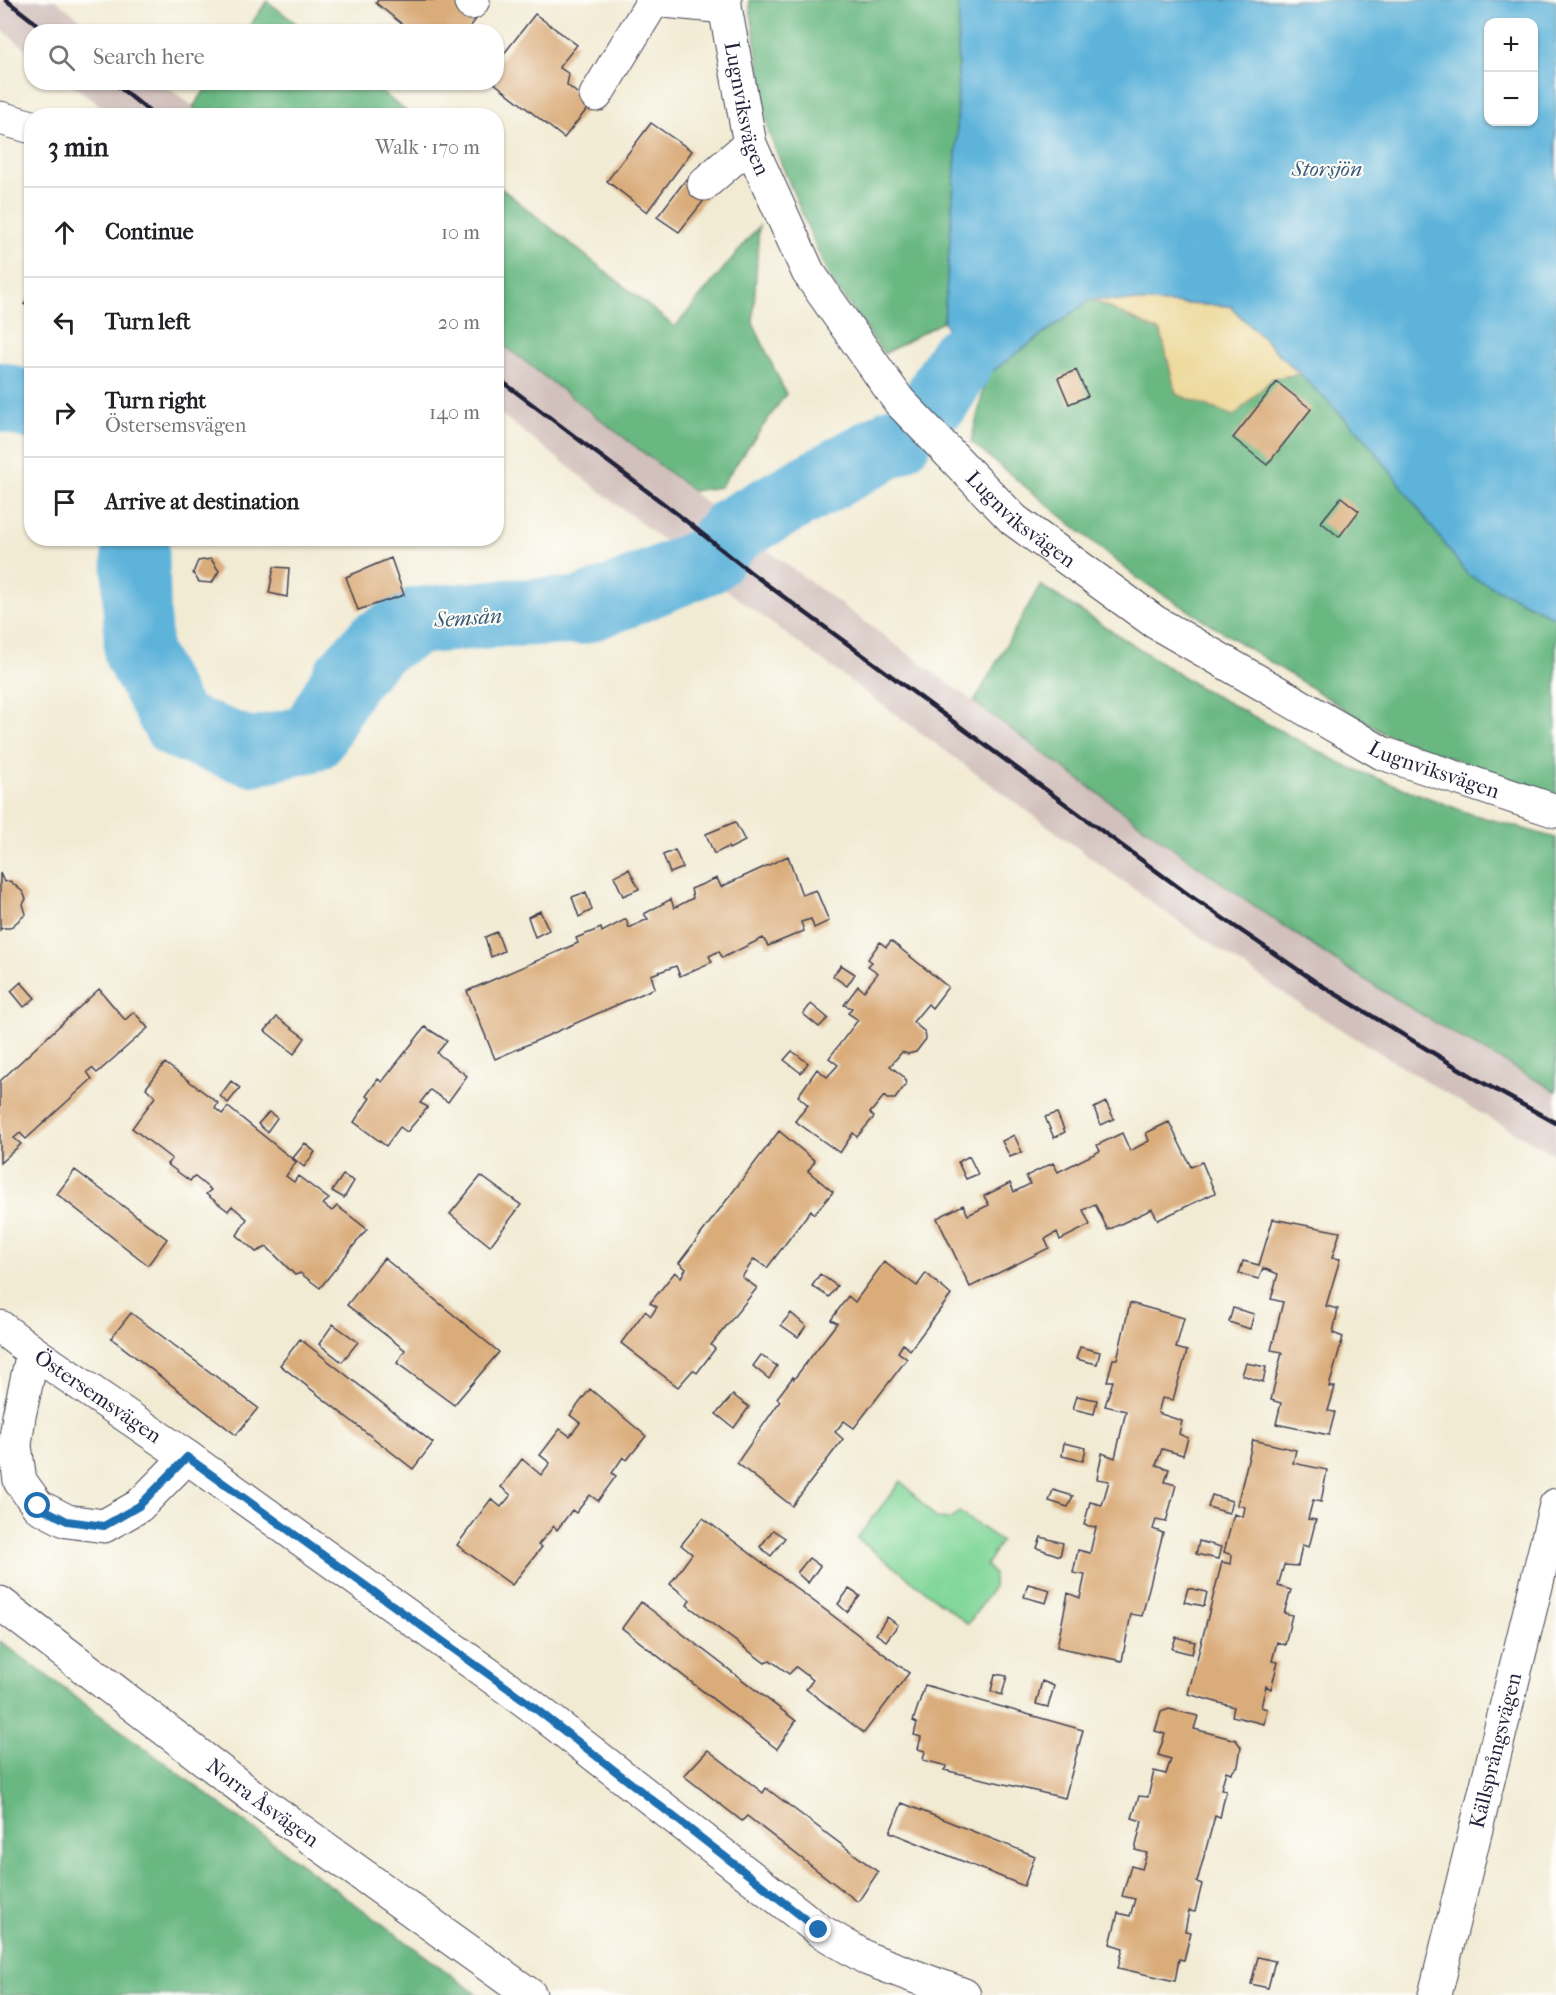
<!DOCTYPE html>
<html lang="en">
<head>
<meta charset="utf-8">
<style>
	:root { --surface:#fff; --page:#f2f2f2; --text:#202124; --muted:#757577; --line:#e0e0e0 }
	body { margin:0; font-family:"IM FELL French Canon",serif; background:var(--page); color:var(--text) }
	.controls { position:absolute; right:18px; top:18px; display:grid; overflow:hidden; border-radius:12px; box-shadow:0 2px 4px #0004 }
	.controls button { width:54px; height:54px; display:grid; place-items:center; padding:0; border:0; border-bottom:2px solid var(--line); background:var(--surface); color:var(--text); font:30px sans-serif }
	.stop { position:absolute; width:18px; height:18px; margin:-14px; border:4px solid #1f6fb2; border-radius:50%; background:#fff }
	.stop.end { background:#1f6fb2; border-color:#fff; box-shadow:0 2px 6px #0008 }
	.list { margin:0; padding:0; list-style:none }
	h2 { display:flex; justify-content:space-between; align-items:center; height:78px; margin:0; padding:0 24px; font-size:26px }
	h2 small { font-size:20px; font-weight:400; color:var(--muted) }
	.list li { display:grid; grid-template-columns:39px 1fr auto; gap:18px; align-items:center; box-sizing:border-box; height:90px; padding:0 24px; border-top:2px solid var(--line) }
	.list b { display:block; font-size:22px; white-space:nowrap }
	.list p { margin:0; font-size:20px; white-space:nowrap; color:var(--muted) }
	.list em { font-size:20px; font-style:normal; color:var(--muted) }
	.icon { flex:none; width:33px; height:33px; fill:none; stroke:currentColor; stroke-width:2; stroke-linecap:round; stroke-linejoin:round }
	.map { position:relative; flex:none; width:1556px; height:1995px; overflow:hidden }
	.search { position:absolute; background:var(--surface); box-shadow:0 2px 4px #0004; left:24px; top:24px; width:480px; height:66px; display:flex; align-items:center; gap:15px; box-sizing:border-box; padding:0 21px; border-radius:24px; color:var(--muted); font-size:22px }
	.panel { position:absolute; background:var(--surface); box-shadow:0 2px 4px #0004; left:24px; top:108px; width:480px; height:438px; border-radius:24px }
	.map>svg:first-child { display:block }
	.industrial { fill:#d1c0bc }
	.green { fill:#82d79a; stroke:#527c6a; stroke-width:1.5 }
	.forest { fill:#69b882; stroke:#466d5e; stroke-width:1.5 }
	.sand { fill:#eeda9e; stroke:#887e6c; stroke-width:1.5 }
	.water { fill:#5db3da; stroke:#406a8a; stroke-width:1.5; fill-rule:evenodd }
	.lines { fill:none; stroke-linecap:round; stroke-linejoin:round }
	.river { stroke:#5db3da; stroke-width:68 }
	.building { fill:#daac7a }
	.minor-casing { stroke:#414052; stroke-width:35 }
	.minor { stroke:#fff; stroke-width:33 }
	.rail { stroke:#22223b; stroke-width:4.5 }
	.route { stroke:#1f6fb2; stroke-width:8 }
	.labels { text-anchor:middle; stroke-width:4.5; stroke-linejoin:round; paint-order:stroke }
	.street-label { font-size:21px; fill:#22223b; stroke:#fdfcf7 }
	.water-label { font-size:22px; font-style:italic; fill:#3a5c7b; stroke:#fdfcf7 }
</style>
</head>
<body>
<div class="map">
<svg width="1556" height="1995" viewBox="0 0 1556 1995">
	<rect width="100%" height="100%" fill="#fdfcf7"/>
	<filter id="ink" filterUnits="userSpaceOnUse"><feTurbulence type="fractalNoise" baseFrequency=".0167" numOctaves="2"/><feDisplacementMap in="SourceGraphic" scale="12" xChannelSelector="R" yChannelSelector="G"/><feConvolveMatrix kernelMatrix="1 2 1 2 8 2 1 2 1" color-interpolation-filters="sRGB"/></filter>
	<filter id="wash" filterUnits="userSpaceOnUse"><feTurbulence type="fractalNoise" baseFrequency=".008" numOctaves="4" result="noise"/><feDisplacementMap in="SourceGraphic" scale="24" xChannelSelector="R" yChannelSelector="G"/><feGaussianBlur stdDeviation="1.35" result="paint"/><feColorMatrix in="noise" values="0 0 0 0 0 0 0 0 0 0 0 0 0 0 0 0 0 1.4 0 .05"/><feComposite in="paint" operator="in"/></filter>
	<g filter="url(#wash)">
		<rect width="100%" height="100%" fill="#f2ebd4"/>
		<path class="industrial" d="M0 0H55L96 31 32 32 31 53 0 28Z
			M70 83H162L205 115H113Z
			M496 340 767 550 1205 872 1334 960 1492 1056 1556 1091V1155L1464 1104 1304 1007 1173 918 733 595 497 411Z"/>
		<path class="green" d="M901 1481 936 1518 951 1519 959 1512 1001 1541 986 1565 994 1574 993 1588 968 1624 857 1538Z"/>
		<path class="forest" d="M749 0H959L957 142 944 321 884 354 829 278 769 134Z
			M267 1 306 31H246Z
			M369 82 411 115 205 116 193 107 210 83Z
			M496 184 675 327 759 226 753 323 786 394 720 487 693 491 497 340Z
			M1091 299 1161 332 1176 394 1300 374 1365 438 1468 575 1556 618V796L1383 733 1137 578 971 442 987 375Z
			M1040 585 1199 687 1348 767 1471 814 1556 838V1091C1481 1050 1404 1006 1333 959 1210 878 1093 789 974 702Z
			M0 1641 478 1995H0Z"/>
		<path class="sand" d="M1091 299 1230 306 1300 374 1273 378 1234 416 1176 394 1161 332Z"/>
		<path class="water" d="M959 0H1556V618L1468 575 1365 438 1230 306 1091 299 987 375 961 359 944 321 957 142ZM1488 22H1534V122H1488Z"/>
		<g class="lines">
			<path class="river" d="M0 396 32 406
				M938 398 961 359
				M135 538 138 654 177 725 250 752 312 738 346 678 377 644 417 621 502 613 579 611 618 597 708 560 733 530 898 439"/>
		</g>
		<g id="blocks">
			<path class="building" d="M378 0H456L478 17 466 32H412L376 3Z
				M535 14 577 45 559 67 569 74 567 85 591 104 564 138 493 82H496V64Z
				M651 123 692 151 647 212 607 181Z
				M687 178 709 194 679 232 657 217Z
				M32 293V309L24 304Z
				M1076 370 1088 396 1069 404 1058 378Z
				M1277 382 1311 409 1267 465 1233 438Z
				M1341 497 1359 511 1339 537 1321 522Z
				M391 558 404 595 358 610 346 577Z
				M211 559 219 571 212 583 199 582 193 573 198 561Z
				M274 567 289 568 287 597 269 593Z
				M735 822 745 841 729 849 728 847 714 854 706 834Z
				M675 850 683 868 670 873 663 855Z
				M788 856 802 895 816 890 829 921 814 928 811 919 801 922 804 931 768 946 763 938 722 958 719 951 709 956 712 962 680 976 676 966 651 975 655 988 495 1059 467 991 578 943 576 938 601 928 602 932 626 919 629 928 648 919 644 914 671 899 674 908 693 898 691 889 717 878 721 887Z
				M629 869 639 889 623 896 614 876Z
				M0 873 4 882 10 881 23 892 26 899 23 904 26 914 10 928H2L0 930Z
				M586 892 592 910 579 917 572 897Z
				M540 911 549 930 535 937 528 917Z
				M497 932 504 951 491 957 485 937Z
				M891 941 948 987 932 1008 928 1004 913 1022 925 1032 926 1039 916 1052 908 1054 902 1052 890 1066 904 1077 906 1084 895 1099H887L884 1096 870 1113 874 1117 857 1137 853 1133 840 1153 795 1121 808 1105 798 1096 817 1069 827 1077 838 1065 829 1058 858 1020 848 1013 852 1008 844 1005 858 986 864 991 878 973 868 966 872 962 868 959 880 942 886 947Z
				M841 965 855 974 847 986 833 976Z
				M21 982 35 998 24 1007 11 991Z
				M99 989 125 1020 134 1012 148 1028 97 1073 92 1068 87 1072 92 1079 26 1139 20 1133 14 1138 21 1144 0 1163V1081Z
				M811 1004 828 1018 819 1027 803 1014Z
				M277 1017 305 1038 294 1054 265 1031Z
				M425 1027 447 1041 437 1053 467 1076 448 1102 430 1090 420 1103 428 1107 407 1132 400 1127 386 1146 354 1122 370 1098 366 1096 378 1079 382 1082Z
				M792 1051 808 1063 801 1073 784 1060Z
				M165 1063 218 1103 215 1108 222 1114 228 1107 296 1162 286 1176 294 1182 298 1176 329 1199 323 1204 332 1211 337 1206 367 1229 320 1288 300 1273 295 1275 267 1247 256 1252 237 1235 247 1219 232 1206 228 1211 206 1194 211 1190 194 1176 190 1181 167 1164 172 1159 132 1128 155 1097 146 1088Z
				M231 1081 240 1088 228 1103 220 1096Z
				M1106 1102 1114 1119 1101 1125 1094 1108Z
				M269 1112 277 1118 267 1132 258 1124Z
				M1057 1113 1065 1132 1054 1138 1045 1117Z
				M1169 1122 1191 1167 1202 1162 1215 1193 1158 1220 1152 1209 1108 1230 1095 1204 1083 1210 1090 1225 1060 1240 1057 1232 1045 1239 1049 1248 970 1287 937 1218 963 1205 968 1215 989 1205 984 1196 1010 1183 1014 1192 1030 1184 1026 1176 1053 1163 1058 1172 1100 1151 1097 1145 1122 1133 1130 1151 1149 1141 1146 1133Z
				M779 1131 815 1161 808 1171 833 1192 814 1214 811 1210 767 1268 754 1259 742 1277 757 1288 711 1345 715 1349 697 1373 693 1370 678 1387 621 1343 645 1311 651 1316 657 1307 650 1303 675 1272 681 1277 686 1269 679 1263Z
				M1014 1135 1022 1152 1010 1157 1002 1141Z
				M305 1143 315 1152 304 1167 293 1158Z
				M969 1156 978 1174 966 1179 958 1162Z
				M75 1170 167 1239 148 1265 57 1194Z
				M343 1175 354 1181 344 1198 332 1191Z
				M481 1176 521 1205 490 1246 450 1214Z
				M1273 1219 1340 1232 1332 1258 1340 1259 1326 1306 1338 1309 1333 1333 1343 1337 1329 1387H1335L1328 1411 1335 1412 1329 1435 1276 1424 1281 1403 1271 1400 1282 1352 1271 1350 1283 1302 1271 1299 1278 1274 1263 1268 1259 1279 1239 1274 1243 1261 1259 1265Z
				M384 1258 499 1352 454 1405 397 1363 405 1350 347 1305Z
				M884 1262 917 1286 926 1273 951 1295 910 1350 903 1344 898 1352 907 1359 854 1428 844 1421 835 1432 843 1439 792 1506 737 1463 780 1401 777 1398 793 1377 794 1379 837 1323 831 1320 848 1296 855 1302Z
				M820 1274 837 1286 829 1297 812 1286Z
				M1130 1303 1184 1318 1176 1348 1187 1351 1173 1400 1162 1398 1158 1413 1182 1421 1179 1434 1188 1438 1183 1455 1162 1449 1156 1465 1169 1469 1165 1482 1176 1485 1166 1522 1156 1520 1153 1529 1163 1533 1142 1616 1131 1614 1122 1661 1057 1647 1068 1593 1080 1598 1085 1575 1073 1573 1078 1550 1090 1553 1096 1527 1084 1525 1090 1502 1102 1505 1109 1481 1097 1479 1102 1453 1115 1458 1126 1411 1105 1406 1113 1381H1107L1113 1359H1117Z
				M1233 1308 1254 1314 1250 1329 1229 1322Z
				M131 1313 258 1408 236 1435 111 1338Z
				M791 1313 806 1326 798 1337 781 1325Z
				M333 1324 358 1342 342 1362 319 1344Z
				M300 1339 433 1443 413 1469 280 1365Z
				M1080 1347 1100 1352 1097 1364 1076 1359Z
				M761 1355 777 1366 769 1379 753 1366Z
				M1246 1363 1266 1367 1263 1382 1242 1375Z
				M590 1389 646 1436 627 1460 623 1457 612 1473 616 1476 598 1501 590 1495 576 1513 572 1510 557 1530 554 1526 538 1545 542 1547 512 1585 457 1545 491 1499 501 1507 511 1495 501 1487 522 1459 541 1475 550 1463 540 1455 560 1429 570 1436 580 1423 570 1415Z
				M733 1395 749 1407 734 1428 716 1414Z
				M1077 1396 1097 1400 1094 1414 1073 1409Z
				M1253 1440 1296 1450 1293 1463 1327 1470 1321 1502 1313 1500 1308 1519 1316 1520 1309 1547 1302 1545 1298 1566 1284 1565 1278 1586 1291 1590 1284 1613 1292 1615 1285 1645 1277 1642 1272 1661 1278 1662 1271 1689 1266 1686 1261 1707 1267 1709 1264 1724 1232 1716 1234 1707 1188 1694 1222 1562 1231 1564 1232 1555 1224 1552 1234 1514 1243 1517 1245 1507 1237 1505Z
				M1064 1443 1086 1448 1083 1461 1062 1456Z
				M1053 1490 1073 1496 1068 1507 1049 1501Z
				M1212 1495 1232 1501 1229 1513 1208 1507Z
				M703 1518 909 1673 864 1733 806 1689 813 1680 796 1667 789 1674 770 1660 765 1663 687 1605 690 1600 670 1584 692 1554 681 1545Z
				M773 1530 785 1538 771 1556 760 1547Z
				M1041 1537 1063 1543 1060 1556 1037 1548Z
				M1199 1541 1221 1547 1218 1559 1196 1554Z
				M809 1558 820 1566 808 1583 797 1573Z
				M1028 1584 1050 1590 1046 1603 1024 1597Z
				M1188 1588 1207 1592 1204 1606 1184 1602Z
				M849 1589 860 1596 847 1612 838 1604Z
				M641 1602 796 1721 777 1749 622 1628Z
				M887 1617 898 1625 886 1641 876 1634Z
				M1176 1637 1195 1642 1192 1654 1172 1649Z
				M995 1674 1007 1676 1002 1695 991 1691Z
				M1042 1681 1054 1686 1048 1707 1036 1704Z
				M925 1685 1083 1730 1065 1798 944 1770 947 1766 923 1760 925 1751 918 1749 921 1737 914 1735 917 1723 913 1721Z
				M1169 1709 1198 1716 1194 1729 1236 1740 1241 1747 1238 1766 1231 1773 1226 1771 1221 1789 1226 1790 1220 1818 1215 1816 1197 1882 1202 1884 1195 1912 1189 1911 1185 1931 1191 1932 1184 1960 1179 1959 1175 1981 1118 1968 1123 1948 1110 1944 1118 1913 1130 1916 1135 1899 1122 1896 1131 1866 1142 1869 1147 1853 1135 1850 1142 1821 1132 1818 1139 1796 1148 1797 1154 1771 1166 1774 1171 1759 1158 1755 1165 1734 1155 1731 1161 1712Z
				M708 1750 763 1793 766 1788 878 1872 858 1902 747 1816 742 1821 684 1776Z
				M902 1803 1035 1856 1024 1886 890 1832Z
				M1258 1957 1275 1961 1268 1988 1251 1984Z"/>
		</g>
	</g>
	<g filter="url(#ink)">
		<use href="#blocks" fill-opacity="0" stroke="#414052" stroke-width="1.5"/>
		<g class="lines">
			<defs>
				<g id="minor">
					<path d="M654 0 725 7"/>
					<path id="s1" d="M725 0V7L750 144 808 272 899 401 1014 520 1155 622 1382 753 1556 811"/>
					<path d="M471 3 473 0"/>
					<path d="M596 95 654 0"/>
					<path d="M0 118 32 127"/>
					<path d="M704 184 750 144"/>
					<path id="s2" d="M0 1327 33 1352 187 1457 527 1702 819 1930 868 1959 964 1995"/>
					<path d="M33 1352 19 1416 15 1445 20 1481 38 1506 67 1521 104 1526 139 1506 187 1457"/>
					<path id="s3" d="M0 1603 255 1798 530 1995"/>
					<path id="s4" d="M1435 1995 1556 1505"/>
				</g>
			</defs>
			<use href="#minor" class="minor-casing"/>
			<use href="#minor" class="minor"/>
			<path class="rail" d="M6 0 47 32
				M113 82 155 116
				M496 377 676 513 750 572 1189 895 1319 984 1478 1080 1556 1123"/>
		</g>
	</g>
	<g class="lines" filter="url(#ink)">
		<path class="route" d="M38 1506 67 1521 104 1526 139 1506 187 1457 527 1702 819 1930"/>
	</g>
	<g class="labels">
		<g class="street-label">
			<text dy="7" stroke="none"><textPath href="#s1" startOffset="111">Lugnviksvägen</textPath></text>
			<text dy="7" stroke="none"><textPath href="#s1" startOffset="615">Lugnviksvägen</textPath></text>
			<text dy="7" stroke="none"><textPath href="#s1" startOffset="1101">Lugnviksvägen</textPath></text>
			<text dy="7" stroke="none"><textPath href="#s2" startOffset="120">Östersemsvägen</textPath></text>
			<text dy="7" stroke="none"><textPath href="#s4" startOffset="252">Källsprångsvägen</textPath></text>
			<text dy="7" stroke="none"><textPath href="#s3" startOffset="330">Norra Åsvägen</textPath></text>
		</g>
		<g class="water-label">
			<text x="1327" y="176">Storsjön</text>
			<text transform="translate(468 617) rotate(-4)" y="8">Semsån</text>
		</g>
	</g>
</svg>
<div class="controls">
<button>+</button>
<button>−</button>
</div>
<div class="stop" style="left:38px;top:1506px"></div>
<div class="stop end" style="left:819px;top:1930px"></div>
<div class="search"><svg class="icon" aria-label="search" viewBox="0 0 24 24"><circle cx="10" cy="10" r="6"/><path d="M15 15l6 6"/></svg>Search here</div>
<section class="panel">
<h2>3 min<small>Walk · 170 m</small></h2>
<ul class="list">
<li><svg class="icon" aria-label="ahead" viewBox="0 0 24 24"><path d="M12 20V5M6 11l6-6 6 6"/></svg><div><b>Continue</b></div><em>10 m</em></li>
<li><svg class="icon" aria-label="left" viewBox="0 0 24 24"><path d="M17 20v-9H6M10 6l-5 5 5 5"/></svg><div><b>Turn left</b></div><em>20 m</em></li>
<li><svg class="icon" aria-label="right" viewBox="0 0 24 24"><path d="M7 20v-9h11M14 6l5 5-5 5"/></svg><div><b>Turn right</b><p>Östersemsvägen</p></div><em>140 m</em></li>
<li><svg class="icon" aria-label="arrive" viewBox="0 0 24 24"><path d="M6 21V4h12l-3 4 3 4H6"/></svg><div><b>Arrive at destination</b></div></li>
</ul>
</section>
</div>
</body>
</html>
